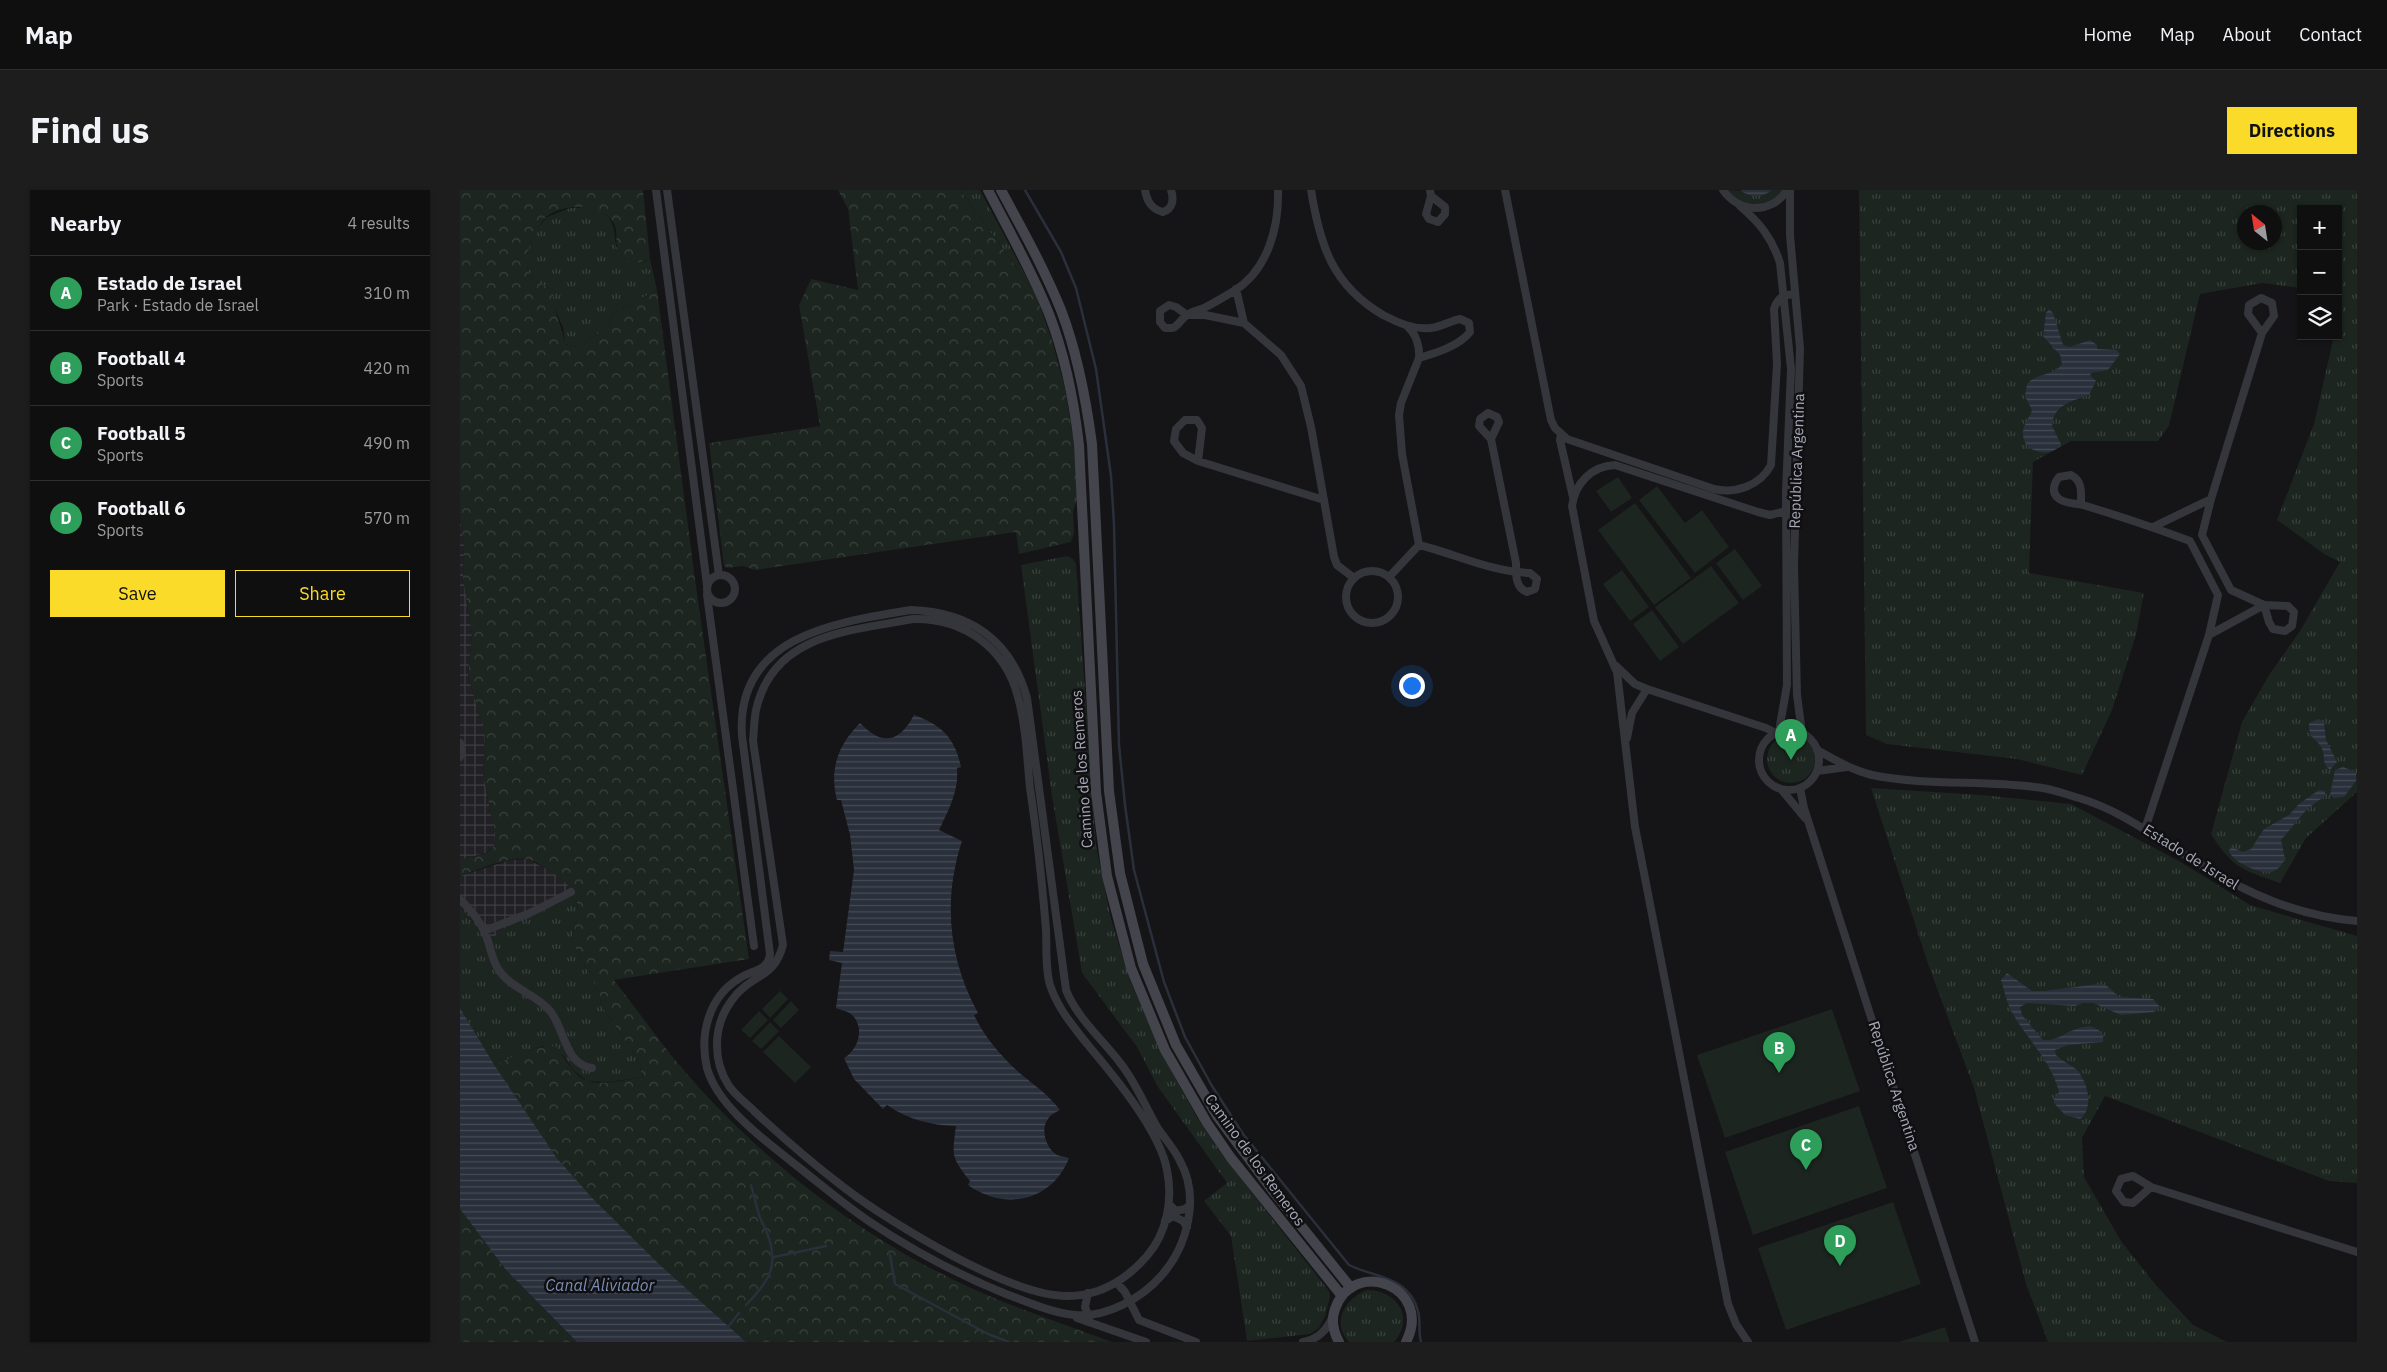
<!DOCTYPE html>
<html lang="en">
<head>
<meta charset="utf-8">
<style>
	:root { --surface:#100f10; --page:#1e1d1e; --text:#f1f3f6; --muted:#9c9c9f; --line:#302f30; --accent:#fadb29 }
	body { margin:0; font-family:"IBM Plex Sans",sans-serif; background:var(--page); color:var(--text) }
	.controls { position:absolute; right:15px; top:15px; display:grid; overflow:hidden; border-radius:0px; box-shadow:0 1px 4px #0004 }
	.controls button { width:45px; height:45px; display:grid; place-items:center; padding:0; border:0; border-bottom:1px solid var(--line); background:var(--surface); color:var(--text); font:25px sans-serif }
	.compass { position:absolute; left:1777px; top:15px; width:45px; height:45px; border-radius:50%; background:var(--surface); box-shadow:0 1px 4px #0004; rotate:330deg }
	.you { position:absolute; left:951px; top:495px; width:18px; height:18px; margin:-12px; border:4px solid #fff; border-radius:50%; background:#1a73e8; box-shadow:0 0 0 8px #1a73e833 }
	.badge { display:grid; place-items:center; width:32px; height:32px; border-radius:50%; background:var(--accent); color:#fff; font-size:16px; font-weight:700 }
	.pin { position:absolute; translate:-50% -41px; filter:drop-shadow(0 1px 2px #0008) }
	.pin::after { content:''; position:absolute; top:26px; width:18px; height:15px; background:inherit; clip-path:polygon(0 0,100% 0,50% 100%) }
	.list { margin:0; padding:0; list-style:none }
	h2 { display:flex; justify-content:space-between; align-items:center; height:65px; margin:0; padding:0 20px; font-size:21px }
	h2 small { font-size:16px; font-weight:400; color:var(--muted) }
	.list li { display:grid; grid-template-columns:32px 1fr auto; gap:15px; align-items:center; box-sizing:border-box; height:75px; padding:0 20px; border-top:1px solid var(--line) }
	.list b { display:block; font-size:19px; white-space:nowrap }
	.list p { margin:0; font-size:16px; white-space:nowrap; color:var(--muted) }
	.list em { font-size:16px; font-style:normal; color:var(--muted) }
	.actions { display:flex; gap:10px; padding:15px 20px }
	.actions a { flex:1; padding:11px 0; border:1px solid var(--accent); border-radius:0px; text-align:center; font-size:18px; color:var(--accent) }
	.actions .main { background:var(--accent); color:#111 }
	.icon { flex:none; width:28px; height:28px; fill:none; stroke:currentColor; stroke-width:2; stroke-linecap:round; stroke-linejoin:round }
	.map { position:relative; flex:none; width:1897px; height:1152px; overflow:hidden; border-radius:0px }
	header { display:flex; align-items:center; gap:30px; box-sizing:border-box; height:70px; padding:0 25px; background:var(--surface); border-bottom:1px solid var(--line) }
	header strong { font-size:24px }
	nav { display:flex; gap:28px; margin-inline-start:auto; font-size:18px }
	.intro { display:flex; align-items:center; justify-content:space-between; box-sizing:border-box; height:120px; padding:0 30px }
	h1 { margin:0; font-size:35px }
	.button { padding:12px 22px; border-radius:0px; background:var(--accent); color:#111; font-size:18px; font-weight:700 }
	main { display:flex; gap:30px; padding:0 30px }
	aside { flex:1; background:var(--surface); border-radius:0px; box-shadow:0 1px 4px #0004 }
	.map>svg:first-child { display:block }
	.industrial { fill:url(#industrial-grid) }
	.grass { fill:url(#grass-tufts); fill-rule:evenodd }
	.forest { fill:url(#forest-crowns) }
	.pitch { fill:#1c251f }
	.water { fill:url(#water-rules) }
	.lines { fill:none; stroke-linecap:round; stroke-linejoin:round }
	.stream { stroke:#2a303b; stroke-width:2.5 }
	.minor { stroke:#35353c; stroke-width:8 }
	.secondary { stroke:#43444c; stroke-width:10 }
	.labels { text-anchor:middle; stroke-width:5; stroke-linejoin:round; paint-order:stroke }
	.street-label { font-size:15px; fill:#a6a8b7; stroke:#100f11 }
	.water-label { font-size:16px; font-style:italic; fill:#7b8fb4; stroke:#100f11 }
</style>
</head>
<body>
<header>
<strong>Map</strong>
<nav><a>Home</a><a>Map</a><a>About</a><a>Contact</a></nav>
</header>
<div class="intro"><h1>Find us</h1><a class="button">Directions</a></div>
<main>
<aside>
<h2>Nearby<small>4 results</small></h2>
<ul class="list">
<li><span class="badge" style="background:#2e9e5b">A</span><div><b>Estado de Israel</b><p>Park · Estado de Israel</p></div><em>310 m</em></li>
<li><span class="badge" style="background:#2e9e5b">B</span><div><b>Football 4</b><p>Sports</p></div><em>420 m</em></li>
<li><span class="badge" style="background:#2e9e5b">C</span><div><b>Football 5</b><p>Sports</p></div><em>490 m</em></li>
<li><span class="badge" style="background:#2e9e5b">D</span><div><b>Football 6</b><p>Sports</p></div><em>570 m</em></li>
</ul>
<div class="actions"><a class="main">Save</a><a>Share</a></div>
</aside>
<div class="map">
<svg width="1897" height="1152" viewBox="0 0 1897 1152">
	<defs>
		<pattern id="industrial-grid" width="8" height="8" patternUnits="userSpaceOnUse" patternTransform="scale(1.25)"><rect width="8" height="8" fill="#212024"/><path d="M0 4h8M4 0v8" fill="none" stroke="#3e3e42"/></pattern>
		<pattern id="grass-tufts" width="24" height="20" patternUnits="userSpaceOnUse" patternTransform="scale(1.25)"><rect width="24" height="20" fill="#1c251f"/><path d="M3 7l-1-3M5 7V3M7 7l1-3M15 17l-1-3M17 17v-4M19 17l1-3" fill="none" stroke="#3a423d"/></pattern>
		<pattern id="forest-crowns" width="20" height="18" patternUnits="userSpaceOnUse" patternTransform="scale(1.25)"><rect width="20" height="18" fill="#1c251f"/><path d="M2 6a3 3 0 1 1 6 0M12 15a3 3 0 1 1 6 0" fill="none" stroke="#3a423d"/></pattern>
		<pattern id="water-rules" width="6" height="5" patternUnits="userSpaceOnUse" patternTransform="scale(1.25)"><rect width="6" height="5" fill="#2a303b"/><path d="M0 2.5h6" fill="none" stroke="#464b55"/></pattern>
	</defs>
	<rect width="100%" height="100%" fill="#151416"/>
	<path class="industrial" d="M0 326 4 356 3 387 12 444 8 484 25 546 23 583 35 644 34 656 26 663 0 670Z
		M67 669 89 680 108 693 116 704 31 749 25 747 0 717V686L50 670Z"/>
	<path class="grass" d="M500 0H520L575 103Z
		M1268 0 1308 3 1312 0H1323C1309 19 1282 20 1268 0Z
		M1399 0H1897V602L1846 648 1820 693C1783 680 1773 679 1751 644L1782 532 1809 485 1840 441 1880 372 1866 365 1817 330 1854 234 1874 146H1878V19H1841V98L1802 93 1740 104 1709 236 1698 251H1611L1573 272 1569 383 1684 403 1676 445 1652 520 1622 585 1557 569 1427 554 1406 545ZM1784 22H1814V52H1784Z
		M131 17C154 25 154 35 156 57L182 73 190 69 197 100 154 123C147 141 133 147 118 157L105 154 103 137 92 112 93 100 70 88 65 67 76 40 87 27 110 18Z
		M607 366 613 369 616 374 636 656 651 729 670 790 705 870 738 929 764 967 869 1101 870 1107 865 1126 859 1138 850 1144 787 1151 771 1046 744 1011 767 993 698 897 677 857 622 783 592 606 561 375Z
		M1307 569a24 24 0 1 1 48 0a24 24 0 1 1-48 0Z
		M1411 598 1522 605 1611 614 1719 671 1790 715 1897 746V993L1869 991 1645 906 1622 948 1624 987 1661 1051 1695 1094 1733 1135 1767 1152H1588L1566 1094 1514 898 1468 774Z
		M116 704 118 724 111 750 139 802 141 815 177 868 183 887 149 892 127 891 113 880 103 865 83 856 62 863 35 876 0 818V717L25 747 31 749 43 739Z
		M907 1100C936 1100 956 1127 934 1152H889C871 1133 885 1108 907 1100Z"/>
	<path class="forest" d="M0 0H183L190 69C183 72 173 75 165 69 151 57 160 46 154 34 143 12 101 13 85 28 78 36 74 45 70 55 65 68 67 75 70 88L93 100C92 119 102 135 105 154L118 157C133 147 147 141 154 123L197 100 235 389 289 769 154 790C175 817 195 845 216 871 289 959 388 1038 490 1088 542 1114 598 1132 652 1152H286C220 1095 152 1036 97 968 74 940 54 907 35 876 53 865 74 856 96 856 104 867 114 887 128 891 142 896 169 889 183 887L177 868 141 815 139 802 111 750C120 719 124 704 94 684 87 679 76 671 67 669 49 666 18 680 0 686V670L27 663 34 656 35 644 23 583 25 546 8 484 12 444 3 387 4 356 0 326Z
		M378 0H500L575 103 592 150 605 199 613 247 618 307 613 322 614 343 611 352 559 364 556 342 295 380 283 376 267 378 264 376 249 253 360 236 339 115 351 89 398 100 388 19Z
		M0 1019 46 1080 117 1152H0Z"/>
	<path class="pitch" d="M1158 287 1172 308 1151 322 1136 301Z
		M1197 296 1225 333 1242 320 1269 357 1235 383 1179 310Z
		M1175 313 1231 388 1194 415 1138 340Z
		M1275 359 1302 396 1283 410 1256 373Z
		M1251 376 1279 413 1223 454 1195 417Z
		M1162 380 1189 417 1170 431 1143 394Z
		M1192 420 1219 457 1200 471 1173 434Z
		M320 801 328 809 310 828 302 819Z
		M331 811 339 820 321 838 313 830Z
		M1372 819 1400 901 1265 948 1237 865Z
		M299 821 308 830 290 848 281 840Z
		M310 832 319 841 301 859 292 851Z
		M319 846 351 877 335 893 303 862Z
		M1399 916 1427 998 1293 1045 1265 962Z
		M1433 1012 1461 1094 1326 1140 1298 1058Z
		M1485 1137 1490 1152H1439Z"/>
	<path class="water" d="M1280 0H1312C1302 8 1290 8 1280 0Z
		M1589 119 1593 123 1603 155 1610 157 1630 150 1637 155V159L1656 160 1660 164 1648 180 1631 183 1630 185 1636 191 1629 205C1612 211 1593 215 1592 236L1601 254C1591 270 1562 262 1563 243 1563 235 1570 227 1572 220L1565 206 1567 194C1576 183 1594 186 1602 174L1600 165 1583 146 1586 123Z
		M454 525C482 535 495 548 501 577L497 578C499 601 489 619 479 640L502 651C483 709 488 768 518 823L514 825C523 844 536 860 551 875 567 891 586 901 600 920 596 922 590 925 588 929 580 939 586 959 597 965 600 966 605 967 609 968 592 1012 544 1021 508 995L510 991C491 967 492 966 496 936 470 935 449 930 427 915L423 919 394 889 384 868C398 860 406 837 391 824 387 821 380 820 376 818L382 773 369 770 370 761 383 762 394 680 390 645 381 610H377C369 579 378 555 400 533 422 556 439 553 454 525Z
		M1859 529 1864 533 1866 550 1877 572 1870 580C1862 573 1865 570 1863 562 1860 549 1848 551 1849 533Z
		M1883 577 1896 582V591L1884 607 1874 608 1870 605 1875 580Z
		M1859 600 1865 601V606L1848 618 1821 650 1825 669C1823 673 1819 679 1814 681 1803 686 1773 673 1769 661L1771 657 1783 662 1791 659 1804 639 1829 625 1839 614Z
		M1547 783 1572 801H1584L1638 794 1647 796 1659 807 1693 809 1700 817 1694 822 1661 825 1633 813H1623L1615 816 1567 813 1560 817 1562 825 1583 850C1601 854 1626 822 1643 845V852L1608 855 1595 860 1596 865C1602 871 1612 875 1618 881 1628 893 1634 919 1620 929L1605 925 1594 913V909L1599 902C1592 873 1570 852 1554 826 1547 815 1545 802 1541 790Z
		M0 818 35 876 96 967 133 1009 201 1076 286 1152H117L46 1080 0 1019Z"/>
	<g class="lines">
		<path class="stream" d="M565 0 601 62 616 98 636 179 651 286 654 334 659 555 665 615 674 680 704 792 725 847 752 896 783 944 889 1075C915 1088 949 1086 958 1121 961 1131 958 1142 961 1152
			M430 1065 435 1094 528 1144 549 1152
			M314 1067 366 1056
			M286 1115C309 1091 320 1076 307 1043 305 1037 301 1031 299 1025 296 1015 294 1005 291 995
			M268 1137 279 1123"/>
		<path class="minor" d="M196 0 247 395
			M207 0 259 385
			M685 0C687 11 691 19 703 22 713 19 714 9 711 0
			M851 0C860 55 872 95 923 125 939 133 953 140 971 138 981 137 990 131 1000 129L1009 133 1010 142C999 156 976 163 959 168
			M970 0 971 6 966 24 969 29 978 32 985 24V17L971 6
			M1045 0 1091 230 1095 238 1107 249 1254 299C1275 304 1300 296 1311 275L1317 174 1314 119C1318 107 1323 105 1335 104
			M1263 0C1279 23 1311 25 1327 0
			M1330 0V45L1340 158 1334 376 1337 505 1342 543
			M1280 16C1300 33 1312 48 1320 73L1331 179 1326 302 1327 495 1319 541
			M776 99 784 133 745 125H727L716 117 709 115 700 121V132L705 138H713C719 135 721 129 727 125 731 122 739 120 744 118 754 113 764 107 774 101 808 80 819 37 818 0
			M784 133 821 165 841 196 851 237 874 367 877 375 894 388
			M948 137C956 144 960 157 959 168L941 213 939 225 942 264 959 355
			M1802 143 1788 124 1789 115 1801 108 1812 113 1814 126 1802 143 1751 309 1742 345 1771 400 1804 415
			M1101 244 1100 250 1113 307
			M738 271 742 238 737 230H725L716 239 714 251 723 263 738 271 864 310
			M1621 314C1621 303 1623 291 1611 285L1599 287C1594 293 1591 302 1598 308 1604 314 1616 313 1623 315 1659 326 1695 338 1730 351L1758 405 1749 445 1685 639
			M1693 337 1751 309
			M886 407a26 26 0 1 1 52 0a26 26 0 1 1-52 0Z
			M247 399a14 14 0 1 1 28 0a14 14 0 1 1-28 0Z
			M929 387 959 355C996 364 1031 382 1070 383L1077 389 1075 399 1067 402C1055 398 1056 384 1056 373L1031 249 1019 236 1020 229 1028 223 1037 227 1039 232 1031 249
			M247 405 294 756
			M451 420C510 422 551 450 567 508L606 800C617 828 643 850 661 874 676 893 685 916 697 937 704 948 714 958 720 971 740 1007 728 1056 701 1086 682 1108 646 1128 615 1125 592 1123 568 1112 546 1104 499 1085 452 1060 410 1032 383 1014 358 992 332 972 303 949 257 915 247 878 239 844 249 806 280 788 292 780 308 781 310 764L282 546C275 446 376 432 451 420Z
			M453 429C503 428 545 457 558 507 566 536 567 568 570 598 577 645 582 692 586 739 587 758 585 778 590 795 598 819 613 836 628 855 654 886 700 941 707 980 713 1010 707 1043 687 1066 666 1090 639 1106 607 1106 550 1106 432 1034 386 999 353 974 324 949 294 921 286 913 275 905 269 896 252 870 253 835 272 810 290 784 314 790 323 755L293 551C294 541 294 530 296 520 313 443 391 441 453 429Z
			M1749 445 1804 415 1828 416 1834 422 1832 436 1825 441 1813 439 1809 432 1804 415
			M1156 476 1175 494 1187 499 1172 523 1167 548
			M1187 499 1306 538 1316 543
			M1299 570a30 30 0 1 1 60 0a30 30 0 1 1-60 0Z
			M0 553 2 562 0 567
			M1357 560C1375 570 1392 580 1412 585 1466 596 1521 590 1575 597 1590 598 1605 604 1619 608 1663 621 1699 650 1738 673 1788 704 1838 726 1897 731
			M1357 581 1387 577
			M1340 598 1344 618 1515 1152
			M1321 599 1345 628
			M0 709C9 718 20 731 25 743 30 754 31 767 38 779 51 799 77 804 91 822 105 841 105 874 132 878
			M24 741 70 723 111 702
			M1691 997 1673 1013 1664 1012 1656 1001 1661 989 1673 986 1691 997 1897 1062
			M709 1014 716 1021 725 1019 730 1015
			M705 1031 713 1026 723 1031 727 1037
			M657 1093 665 1102 679 1130 736 1152
			M628 1103 625 1117 629 1127
			M617 1128 686 1152
			M843 1152C858 1149 866 1141 872 1128
			M1288 1152 1276 1134 1268 1114 1175 637 1157 482 1134 431 1112 316C1115 293 1132 276 1155 275L1298 322 1310 325 1326 321"/>
		<path class="secondary" d="M528 0C549 41 572 81 589 124 605 165 614 211 619 255L636 602 647 686 671 778 705 860 747 933 771 968 882 1106
			M541 0C562 39 584 78 601 120 617 162 626 209 632 254L649 601 660 683 683 774 716 855 757 926 813 1001 891 1098
			M879 1152C873 1141 871 1130 875 1119 893 1066 974 1097 946 1152"/>
	</g>
	<g class="labels">
		<g class="street-label">
			<text transform="translate(1337 271) rotate(-88)" y="5">República Argentina</text>
			<text transform="translate(622 579) rotate(-94)" y="5">Camino de los Remeros</text>
			<text transform="translate(1731 667) rotate(32)" y="5">Estado de Israel</text>
			<text transform="translate(1434 896) rotate(72)" y="5">República Argentina</text>
			<text transform="translate(795 970) rotate(54)" y="5">Camino de los Remeros</text>
		</g>
		<g class="water-label">
			<text x="140" y="1101">Canal Aliviador</text>
		</g>
	</g>
</svg>
<div class="controls">
<button>+</button>
<button>−</button>
<button><svg class="icon" aria-label="layers" viewBox="0 0 24 24"><path d="M12 4l9 5-9 5-9-5zM3 14l9 5 9-5"/></svg></button>
</div>
<svg class="compass" viewBox="-18 -18 36 36"><path d="M0-13l5 13h-10z" fill="#e53935"/><path d="M0 13l5-13h-10z" fill="#9c9c9f"/></svg>
<div class="you"></div>
<div class="pin badge" style="left:1331px;top:570px;background:#2e9e5b">A</div>
<div class="pin badge" style="left:1319px;top:883px;background:#2e9e5b">B</div>
<div class="pin badge" style="left:1346px;top:980px;background:#2e9e5b">C</div>
<div class="pin badge" style="left:1380px;top:1076px;background:#2e9e5b">D</div>
</div>
</main>
</body>
</html>
